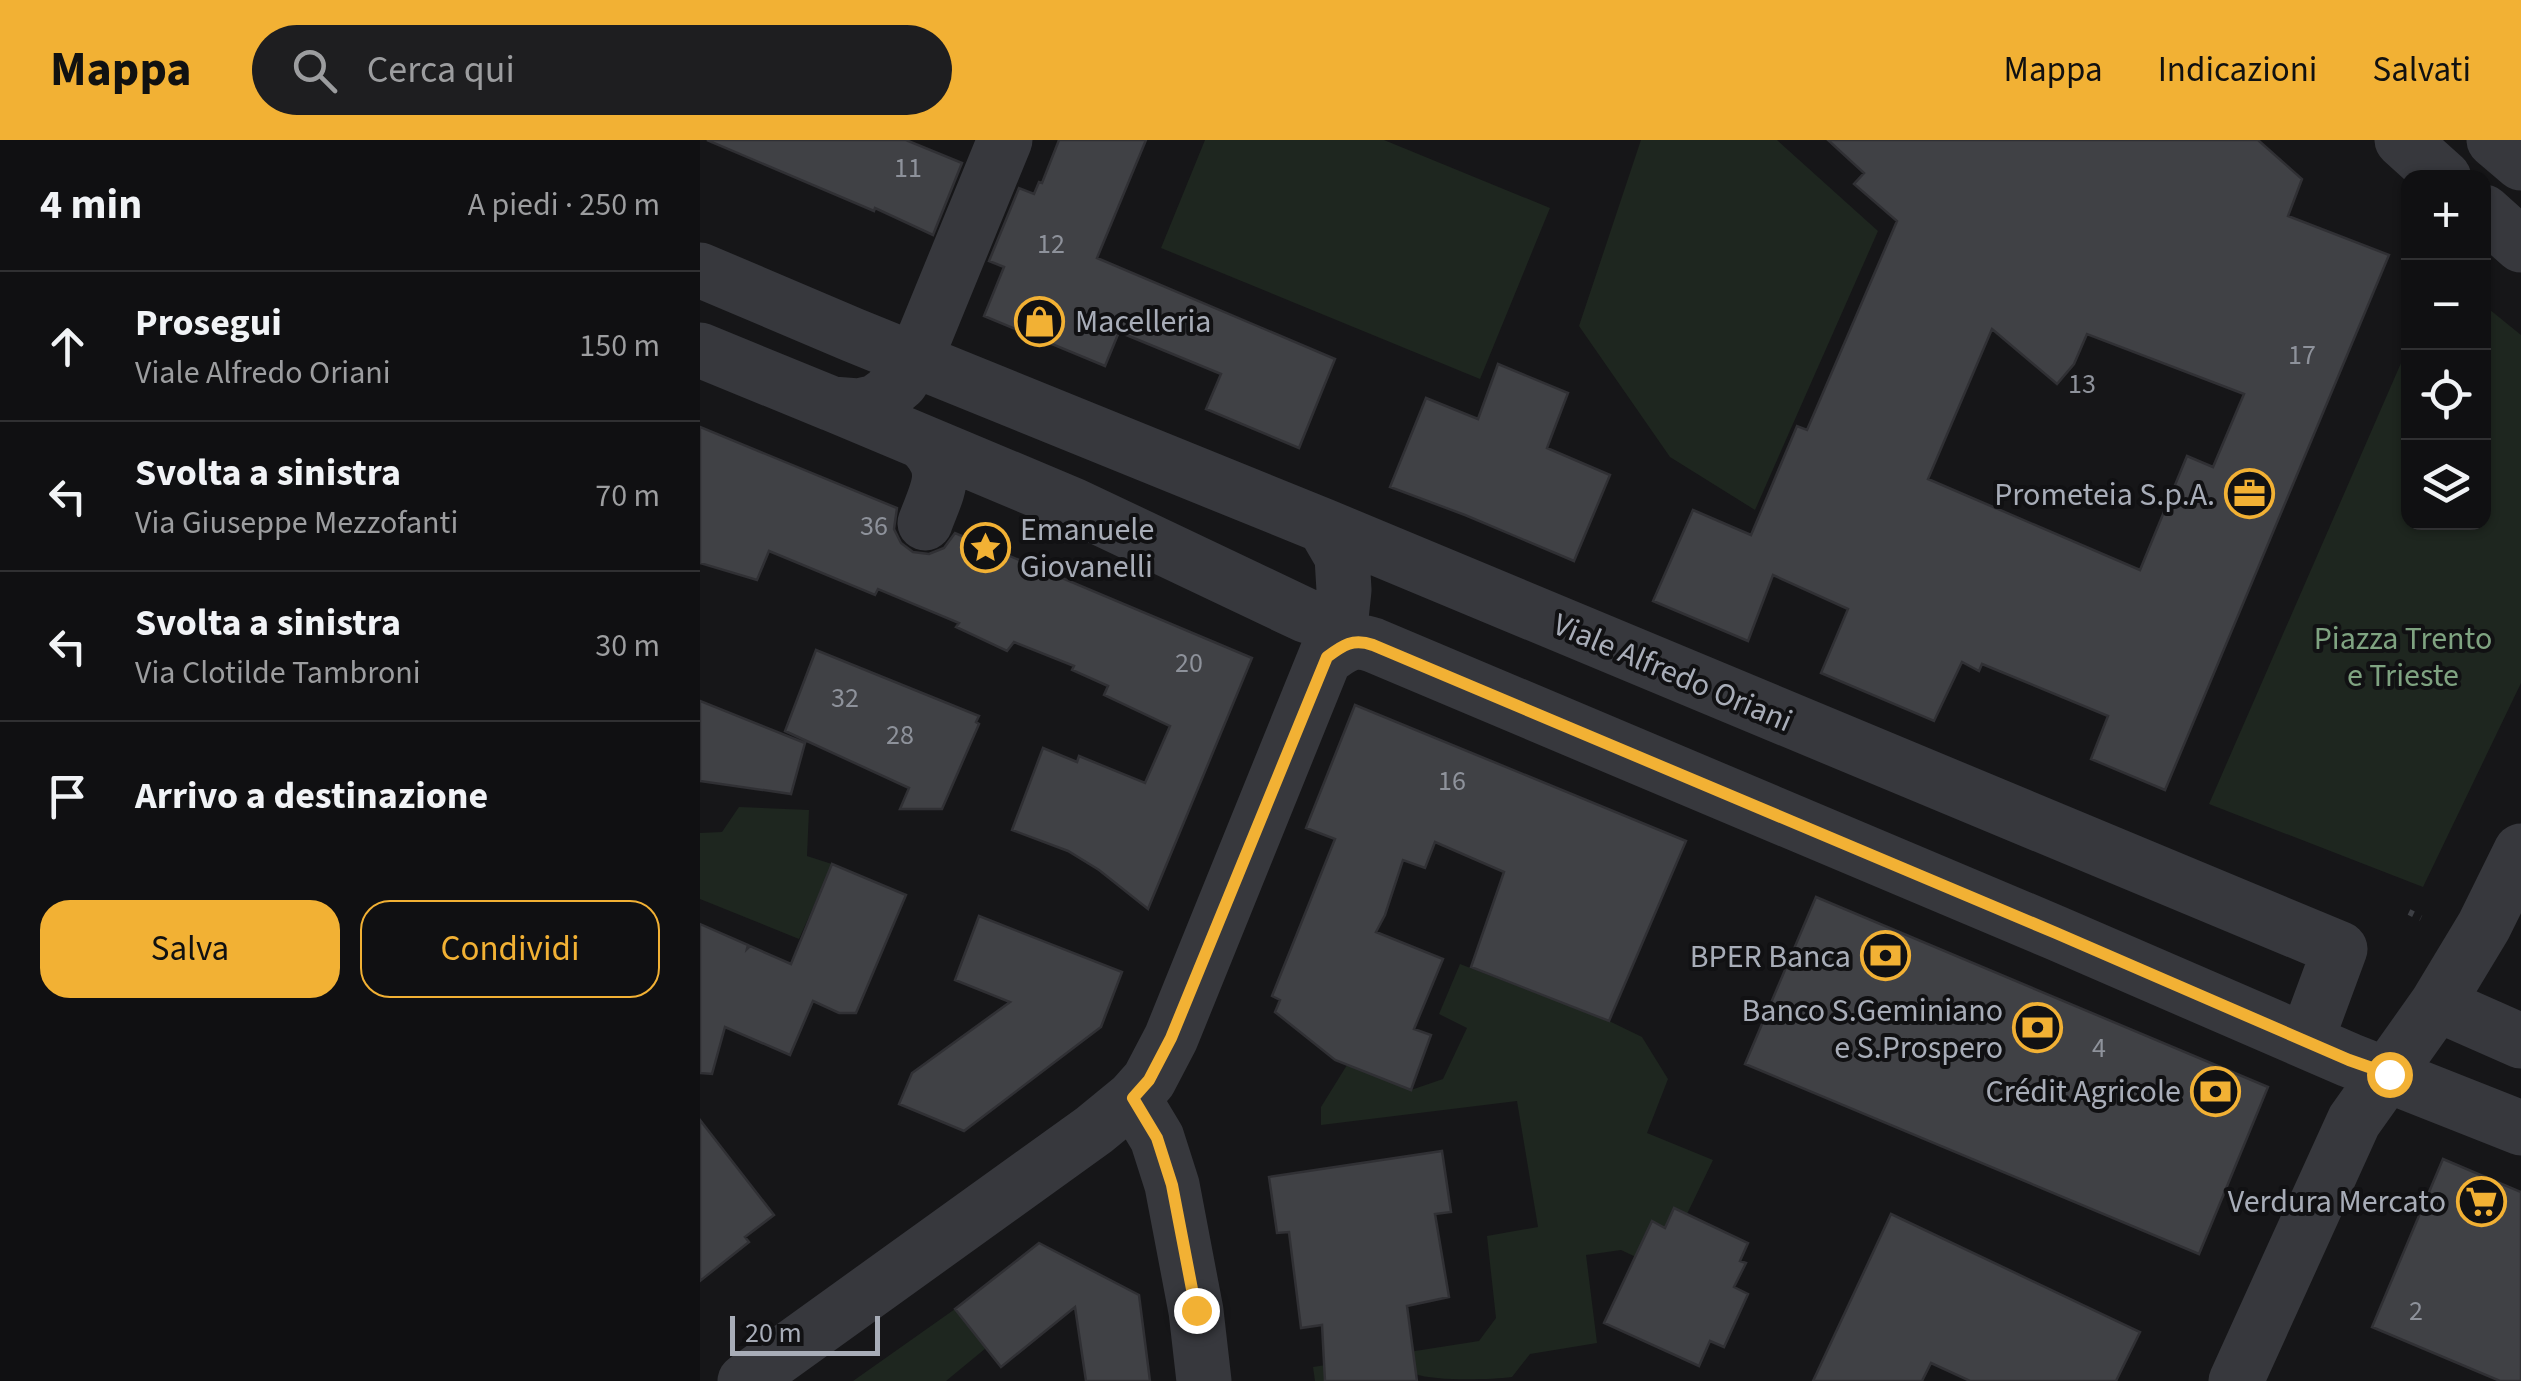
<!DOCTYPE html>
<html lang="it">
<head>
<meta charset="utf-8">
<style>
	:root { --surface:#101012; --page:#1e1e20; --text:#f1f3f6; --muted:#9c9d9f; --line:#303032; --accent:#f2b134 }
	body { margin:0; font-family:"Source Sans 3",sans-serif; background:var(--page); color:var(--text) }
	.controls { position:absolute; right:30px; top:30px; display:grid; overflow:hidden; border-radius:20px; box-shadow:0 2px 8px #0004 }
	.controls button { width:90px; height:90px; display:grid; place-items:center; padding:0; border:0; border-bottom:2px solid var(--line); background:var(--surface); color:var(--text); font:50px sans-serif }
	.scale { position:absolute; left:30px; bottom:25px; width:150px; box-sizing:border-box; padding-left:10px; border:5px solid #a8adb8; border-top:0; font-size:28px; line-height:35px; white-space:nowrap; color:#a8adb8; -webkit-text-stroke:8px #111113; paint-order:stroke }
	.stop { position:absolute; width:30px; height:30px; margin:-22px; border:8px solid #f2b134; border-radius:50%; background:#fff }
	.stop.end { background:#f2b134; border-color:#fff; box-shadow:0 2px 10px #0008 }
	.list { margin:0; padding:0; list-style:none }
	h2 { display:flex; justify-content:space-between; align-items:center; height:130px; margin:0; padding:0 40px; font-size:42px }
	h2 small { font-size:32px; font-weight:400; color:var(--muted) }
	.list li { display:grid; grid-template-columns:65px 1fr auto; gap:30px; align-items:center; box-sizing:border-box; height:150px; padding:0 40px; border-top:2px solid var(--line) }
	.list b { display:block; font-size:38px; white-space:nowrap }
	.list p { margin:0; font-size:32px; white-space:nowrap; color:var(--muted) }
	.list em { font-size:32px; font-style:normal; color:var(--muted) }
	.actions { display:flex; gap:20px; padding:30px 40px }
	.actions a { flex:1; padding:22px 0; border:2px solid var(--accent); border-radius:30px; text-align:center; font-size:35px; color:var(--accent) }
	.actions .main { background:var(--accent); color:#111 }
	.icon { flex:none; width:55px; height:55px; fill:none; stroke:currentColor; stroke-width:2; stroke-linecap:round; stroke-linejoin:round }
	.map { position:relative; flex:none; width:1821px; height:1241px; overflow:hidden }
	header { display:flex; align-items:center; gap:60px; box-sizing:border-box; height:140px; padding:0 50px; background:var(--accent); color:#111 }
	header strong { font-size:48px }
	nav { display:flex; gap:55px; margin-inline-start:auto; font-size:35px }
	.search { width:700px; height:90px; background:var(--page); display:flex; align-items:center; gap:25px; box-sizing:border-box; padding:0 35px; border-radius:55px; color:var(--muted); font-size:38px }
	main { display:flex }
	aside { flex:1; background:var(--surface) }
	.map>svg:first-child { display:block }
	.green { fill:#1e261f }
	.building { fill:#404145; stroke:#303034; stroke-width:2.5; fill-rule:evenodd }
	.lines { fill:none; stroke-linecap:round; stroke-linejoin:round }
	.path { stroke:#3d3f44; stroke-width:6; stroke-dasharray:5 8; stroke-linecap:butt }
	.minor { stroke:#37383d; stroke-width:55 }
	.route { stroke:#f2b134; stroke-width:12 }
	.labels { text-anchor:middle; stroke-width:8; stroke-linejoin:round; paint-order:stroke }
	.number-label { font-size:28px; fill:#8e929b }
	.poi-label { font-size:32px; fill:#a8adb8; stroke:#111113; text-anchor:end }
	.park-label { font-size:32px; fill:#7fa381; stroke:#111113 }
	.street-label { font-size:32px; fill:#a8adb8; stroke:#111113 }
</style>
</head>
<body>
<header>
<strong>Mappa</strong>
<div class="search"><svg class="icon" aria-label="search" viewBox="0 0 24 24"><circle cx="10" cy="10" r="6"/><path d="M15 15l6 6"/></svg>Cerca qui</div>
<nav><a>Mappa</a><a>Indicazioni</a><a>Salvati</a></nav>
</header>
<main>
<aside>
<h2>4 min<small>A piedi · 250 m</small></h2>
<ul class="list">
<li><svg class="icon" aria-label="ahead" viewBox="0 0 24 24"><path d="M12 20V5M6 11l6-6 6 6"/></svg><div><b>Prosegui</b><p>Viale Alfredo Oriani</p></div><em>150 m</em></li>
<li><svg class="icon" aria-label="left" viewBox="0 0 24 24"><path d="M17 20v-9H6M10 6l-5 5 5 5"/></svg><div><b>Svolta a sinistra</b><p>Via Giuseppe Mezzofanti</p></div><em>70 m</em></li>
<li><svg class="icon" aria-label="left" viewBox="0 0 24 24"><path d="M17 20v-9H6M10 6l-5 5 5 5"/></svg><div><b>Svolta a sinistra</b><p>Via Clotilde Tambroni</p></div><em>30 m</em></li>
<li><svg class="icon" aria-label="arrive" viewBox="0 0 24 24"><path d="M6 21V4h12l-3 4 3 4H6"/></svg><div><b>Arrivo a destinazione</b></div></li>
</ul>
<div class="actions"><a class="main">Salva</a><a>Condividi</a></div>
</aside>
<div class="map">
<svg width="1821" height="1241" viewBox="0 0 1821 1241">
	<rect width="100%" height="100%" fill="#161618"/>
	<path class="green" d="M505 0H684L850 68 780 239 461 108Z
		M941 0H1077L1178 91 1055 370 970 317 879 186Z
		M1784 165 1821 195V543L1723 747 1509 664 1708 207V382H1784Z
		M39 667 109 670 107 716 138 726 127 736 99 799 0 759V693L22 692Z
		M760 824 909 881 942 897 968 939 947 993 1013 1020 987 1074 974 1068 965 1088 952 1082 936 1117 921 1110 886 1115 897 1203 830 1214 812 1237C788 1240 734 1241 715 1234L664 1241H615L613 1227 779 1201 796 1178 787 1096 838 1087 817 961 621 985V967L647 925 711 950 743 939 767 888 739 874Z
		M255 1169 286 1208 246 1241H153Z"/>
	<path class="building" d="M7 0H206L262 23 233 95 175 68 174 71Z
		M359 0H446L397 118 635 219 599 308 506 269 521 234 419 192 405 226 284 176 304 127 289 121 319 48 334 54 339 42 342 43Z
		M1128 0H1558L1602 39 1588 76 1689 115 1465 650 1391 619 1408 576 1282 524 1279 531 1262 522 1234 581 1121 533 1148 469 1073 435 1048 501 953 461 993 370 1051 395 1097 286 1107 290 1197 81 1154 44 1164 33ZM1292 189 1357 244 1374 224 1387 194 1544 254 1513 327 1487 316 1440 430 1228 339Z
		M798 224 868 253 847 308 910 335 874 421 765 375 690 347 726 258 778 279Z
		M0 287 197 368 194 389 201 403 213 412 229 414 244 408 255 393 552 518 448 769 399 730 368 711 312 690 343 608 377 622 379 616 445 643 470 586 404 555 408 546 372 530 374 526 314 502 307 511 256 487 259 483 178 449 175 455 69 411 57 440 0 423Z
		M116 510 279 576 276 582 279 584 242 669H200L209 648 85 591Z
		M0 561 105 603 91 654 0 641Z
		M655 565 986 701 909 881 771 827 804 732 735 702 725 728 703 720 685 775 676 792 743 819 714 889 731 895 711 950 635 920 575 872 580 860 572 856 635 699 606 688Z
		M132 724 206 755 156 873H139L113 861 90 915 25 887 12 934 0 933V784L48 805 47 809 50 806 91 824Z
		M1116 757 1568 947 1499 1114 1045 924Z
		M279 776 422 832 401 887 264 991 199 964 212 933 310 862 255 840Z
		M0 980 74 1075 45 1097 49 1102 0 1141Z
		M742 1011 751 1072 735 1074 749 1157 707 1166 717 1241H625L622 1185 601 1188 589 1092 577 1093 569 1037Z
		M1743 1019 1821 1052V1241H1800L1672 1187Z
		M974 1068 1048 1103 1040 1121 1046 1123 1034 1147 1048 1154 1024 1207 1010 1201 999 1226 904 1183 952 1081 965 1088Z
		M1191 1074 1440 1192 1416 1241H1270L1231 1223 1222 1241H1113Z
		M339 1103 439 1155 450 1241H386L375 1167 301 1227 255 1169Z"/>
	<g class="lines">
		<path class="path" d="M1709 772 1721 778"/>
		<path class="minor" d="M1702 0 1744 38
			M1794 0 1821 23
			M1784 72 1821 105
			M0 130 153 195 624 386 1640 809 1606 901
			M0 210 132 264 158 266 176 262 187 254 201 242 215 220 305 0
			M132 264 373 365 607 476
			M222 302C252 330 237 350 225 383
			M627 517C643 505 653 498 673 505L1356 793 1649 920 1821 988
			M1737 864 1821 901
			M433 958 457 998 472 1045 496 1171 504 1241
			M45 1241 394 990 433 958 449 940 471 898 641 478 644 450 642 417 624 386
			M1536 1241 1654 981 1737 864 1784 786 1821 711"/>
	</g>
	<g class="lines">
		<path class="route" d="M496 1170 472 1045 457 998 433 958 449 940 471 898 627 517C643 505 653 498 673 505L1356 793 1649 920 1689 934"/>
	</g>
	<defs>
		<symbol id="shop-ring" viewBox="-11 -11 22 22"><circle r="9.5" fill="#111113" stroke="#f2b134" stroke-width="1.5"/><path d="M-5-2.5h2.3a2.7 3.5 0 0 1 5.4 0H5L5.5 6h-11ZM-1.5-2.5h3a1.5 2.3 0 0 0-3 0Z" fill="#f2b134"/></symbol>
		<symbol id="office-ring" viewBox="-11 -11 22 22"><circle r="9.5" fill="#111113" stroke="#f2b134" stroke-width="1.5"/><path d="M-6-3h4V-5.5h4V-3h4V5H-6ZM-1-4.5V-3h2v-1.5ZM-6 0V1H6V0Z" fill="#f2b134"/></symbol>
		<symbol id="sight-ring" viewBox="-11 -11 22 22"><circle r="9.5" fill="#111113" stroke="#f2b134" stroke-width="1.5"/><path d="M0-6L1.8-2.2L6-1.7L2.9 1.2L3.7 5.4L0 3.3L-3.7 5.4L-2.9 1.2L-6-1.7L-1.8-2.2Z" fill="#f2b134"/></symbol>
		<symbol id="bank-ring" viewBox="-11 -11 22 22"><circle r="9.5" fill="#111113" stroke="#f2b134" stroke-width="1.5"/><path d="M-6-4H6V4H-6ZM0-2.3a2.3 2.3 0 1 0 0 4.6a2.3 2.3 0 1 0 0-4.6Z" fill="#f2b134"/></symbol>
		<symbol id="supermarket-ring" viewBox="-11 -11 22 22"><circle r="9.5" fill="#111113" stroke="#f2b134" stroke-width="1.5"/><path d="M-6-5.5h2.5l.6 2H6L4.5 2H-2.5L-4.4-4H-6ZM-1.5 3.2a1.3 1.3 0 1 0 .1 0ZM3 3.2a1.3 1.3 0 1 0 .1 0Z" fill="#f2b134"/></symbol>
	</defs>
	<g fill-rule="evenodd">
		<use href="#shop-ring" x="312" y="154" width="55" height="55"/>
		<use href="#office-ring" x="1522" y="326" width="55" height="55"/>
		<use href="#sight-ring" x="258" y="380" width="55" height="55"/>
		<use href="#bank-ring" x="1158" y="788" width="55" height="55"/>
		<use href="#bank-ring" x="1310" y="860" width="55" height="55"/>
		<use href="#bank-ring" x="1488" y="924" width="55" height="55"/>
		<use href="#supermarket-ring" x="1754" y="1034" width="55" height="55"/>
	</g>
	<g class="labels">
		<g class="number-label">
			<text x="208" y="37">11</text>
			<text x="351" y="113">12</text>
			<text x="1602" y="224">17</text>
			<text x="1382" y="253">13</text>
			<text x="174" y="395">36</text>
			<text x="489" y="532">20</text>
			<text x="145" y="567">32</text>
			<text x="200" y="604">28</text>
			<text x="752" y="650">16</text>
			<text x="1399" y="917">4</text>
			<text x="1716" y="1180">2</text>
		</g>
		<g class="poi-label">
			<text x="375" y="192" text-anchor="start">Macelleria</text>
			<text x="1515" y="365">Prometeia S.p.A.</text>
			<text x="320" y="400" text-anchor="start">Emanuele<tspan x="320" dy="37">Giovanelli</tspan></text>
			<text x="1151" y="827">BPER Banca</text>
			<text x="1303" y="881">Banco S.Geminiano<tspan x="1303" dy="37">e S.Prospero</tspan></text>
			<text x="1481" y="962">Crédit Agricole</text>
			<text x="1746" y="1072">Verdura Mercato</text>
		</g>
		<g class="park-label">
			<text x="1703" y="509">Piazza Trento<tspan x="1703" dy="37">e Trieste</tspan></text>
		</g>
		<g class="street-label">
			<text transform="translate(973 532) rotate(23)" y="11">Viale Alfredo Oriani</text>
		</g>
	</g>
</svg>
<div class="controls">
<button>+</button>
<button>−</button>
<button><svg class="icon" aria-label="locate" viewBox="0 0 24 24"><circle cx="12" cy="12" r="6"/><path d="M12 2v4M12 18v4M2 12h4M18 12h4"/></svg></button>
<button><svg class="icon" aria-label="layers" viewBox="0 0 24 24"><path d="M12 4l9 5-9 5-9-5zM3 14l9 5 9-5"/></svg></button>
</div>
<div class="scale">20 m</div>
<div class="stop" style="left:1689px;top:934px"></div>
<div class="stop end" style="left:496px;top:1170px"></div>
</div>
</main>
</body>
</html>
